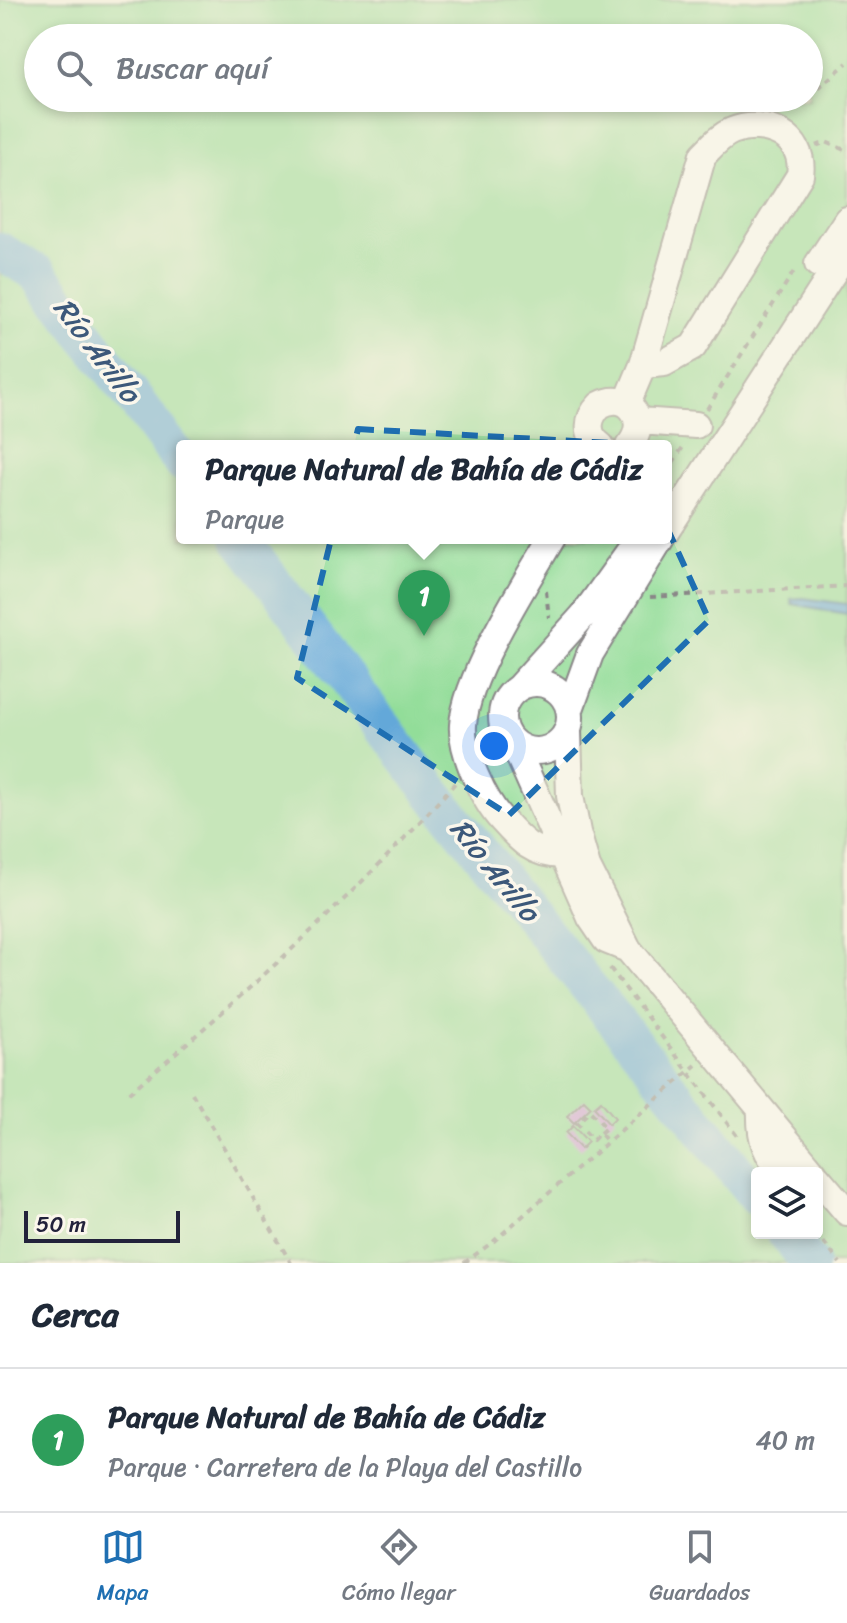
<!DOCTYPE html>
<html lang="es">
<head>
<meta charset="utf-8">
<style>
	:root { --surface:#fff; --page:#f2f2f3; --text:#1f2937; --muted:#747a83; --line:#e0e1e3; --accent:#1f6fb2 }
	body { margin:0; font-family:Sriracha,sans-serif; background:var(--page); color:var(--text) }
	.controls { position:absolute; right:24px; bottom:24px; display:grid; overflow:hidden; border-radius:8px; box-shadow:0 4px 12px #0003 }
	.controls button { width:72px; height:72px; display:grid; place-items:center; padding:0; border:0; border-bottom:2px solid var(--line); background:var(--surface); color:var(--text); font:40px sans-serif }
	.scale { position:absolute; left:24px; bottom:20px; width:156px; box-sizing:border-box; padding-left:8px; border:4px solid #22223b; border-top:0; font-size:22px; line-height:28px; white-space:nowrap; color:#22223b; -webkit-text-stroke:6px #fbf7ec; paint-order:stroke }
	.you { position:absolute; left:494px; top:746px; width:28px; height:28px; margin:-20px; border:6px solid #fff; border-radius:50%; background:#1a73e8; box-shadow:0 0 0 12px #1a73e833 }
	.badge { display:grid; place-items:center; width:52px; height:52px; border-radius:50%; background:var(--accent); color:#fff; font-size:26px; font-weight:700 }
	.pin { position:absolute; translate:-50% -66px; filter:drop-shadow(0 2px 4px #0008) }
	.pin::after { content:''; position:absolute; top:42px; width:28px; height:24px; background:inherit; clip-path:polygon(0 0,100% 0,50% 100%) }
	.popup { position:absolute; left:176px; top:440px; width:496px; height:104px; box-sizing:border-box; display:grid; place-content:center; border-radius:8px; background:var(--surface); filter:drop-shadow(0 2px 6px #0005); font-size:26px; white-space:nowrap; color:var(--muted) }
	.popup b { font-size:30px; color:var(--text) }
	.popup::after { content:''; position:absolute; left:50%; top:100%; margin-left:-16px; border:16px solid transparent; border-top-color:var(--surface) }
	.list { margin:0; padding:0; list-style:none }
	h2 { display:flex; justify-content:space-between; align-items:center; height:104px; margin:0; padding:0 32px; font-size:34px }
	h2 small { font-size:26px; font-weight:400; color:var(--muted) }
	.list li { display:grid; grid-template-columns:52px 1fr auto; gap:24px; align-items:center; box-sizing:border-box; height:144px; padding:0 32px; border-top:2px solid var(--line) }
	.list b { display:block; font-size:30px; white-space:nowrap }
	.list p { margin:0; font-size:26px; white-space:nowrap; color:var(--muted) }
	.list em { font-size:26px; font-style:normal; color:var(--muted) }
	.icon { flex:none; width:44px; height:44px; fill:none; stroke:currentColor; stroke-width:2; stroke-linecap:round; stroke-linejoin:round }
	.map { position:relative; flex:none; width:847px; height:1263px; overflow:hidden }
	.search { position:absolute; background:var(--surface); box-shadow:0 4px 12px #0003; left:24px; right:24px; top:24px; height:88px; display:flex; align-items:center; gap:20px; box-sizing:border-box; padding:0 28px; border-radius:44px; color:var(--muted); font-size:30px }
	.sheet { height:248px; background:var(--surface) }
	nav { display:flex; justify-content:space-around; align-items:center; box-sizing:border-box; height:112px; border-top:2px solid var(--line); background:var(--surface); font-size:22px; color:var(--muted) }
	nav a { display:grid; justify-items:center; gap:4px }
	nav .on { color:var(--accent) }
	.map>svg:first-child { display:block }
	.green { fill:#92dd99; stroke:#5a806a; stroke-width:2; fill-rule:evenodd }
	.water { fill:#64a8d9; stroke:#43658a; stroke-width:2 }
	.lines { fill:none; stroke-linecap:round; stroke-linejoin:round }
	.river { stroke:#64a8d9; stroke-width:38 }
	.building { fill:#cd9dda }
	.minor-casing { stroke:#8a8788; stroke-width:30 }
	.path { stroke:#8a8788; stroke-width:4; stroke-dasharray:6 6; stroke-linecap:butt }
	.minor { stroke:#fff; stroke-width:26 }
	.marked { fill:none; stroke:#1f6fb2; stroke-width:6; stroke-dasharray:16 10; stroke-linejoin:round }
	.labels { text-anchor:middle; stroke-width:7; stroke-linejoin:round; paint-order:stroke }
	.water-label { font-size:30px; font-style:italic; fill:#3c587a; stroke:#fbf7ec }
</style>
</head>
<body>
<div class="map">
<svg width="847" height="1263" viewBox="0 0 847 1263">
	<rect width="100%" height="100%" fill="#fbf7ec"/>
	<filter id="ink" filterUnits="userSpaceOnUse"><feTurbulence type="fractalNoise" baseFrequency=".0125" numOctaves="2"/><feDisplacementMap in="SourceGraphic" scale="16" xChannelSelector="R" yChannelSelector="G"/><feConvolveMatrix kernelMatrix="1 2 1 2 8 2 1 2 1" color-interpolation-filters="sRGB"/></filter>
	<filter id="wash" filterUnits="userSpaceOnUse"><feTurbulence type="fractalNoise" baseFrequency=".006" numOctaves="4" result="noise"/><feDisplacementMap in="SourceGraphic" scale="32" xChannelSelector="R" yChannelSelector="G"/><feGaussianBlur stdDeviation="1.8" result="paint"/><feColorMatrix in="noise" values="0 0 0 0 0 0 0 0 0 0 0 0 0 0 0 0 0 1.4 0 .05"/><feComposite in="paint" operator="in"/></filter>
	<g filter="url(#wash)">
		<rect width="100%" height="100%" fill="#f2ecd5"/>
		<path class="green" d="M0 0H847V1263H0ZM38 38H809V98H38ZM182 446H666V538H182ZM757 1173H817V1233H757Z"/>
		<path class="water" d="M803 598 847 604V614L792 604 791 599Z"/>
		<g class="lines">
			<path class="river" d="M0 251 39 274 182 462
				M240 538 432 792 757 1197
				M786 1233 810 1263"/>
		</g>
		<g id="blocks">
			<path class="building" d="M584 1100 591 1107 574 1123 567 1116Z
				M601 1101 615 1118 609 1124 594 1107Z
				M573 1126 588 1142 581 1149 566 1133Z"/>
		</g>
	</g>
	<g filter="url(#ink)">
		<use href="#blocks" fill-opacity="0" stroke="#8a8788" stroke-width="2"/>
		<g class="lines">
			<defs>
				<path id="minor" d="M818 264 847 220
					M627 403 643 365 703 155C712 146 720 136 732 131 765 118 806 136 800 175L693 347 664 363 643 365
					M639 421 696 425
					M601 446C585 434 587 418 600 405 630 389 650 423 629 446
					M666 531 847 251
					M552 538C526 582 466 676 463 725 461 751 484 801 502 820 520 840 533 855 562 855
					M502 717a34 34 0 1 1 68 0a34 34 0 1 1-68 0Z
					M519 687 583 616 639 538
					M570 709 590 654 661 538
					M568 731 570 796 577 832 587 867 628 949 814 1173
					M513 742 591 918 606 940 628 949
					M761 1110C760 1136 765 1159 788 1173
					M817 1177 847 1212"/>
			</defs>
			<use href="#minor" class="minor-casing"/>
			<path class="path" d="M809 96 847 63
				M789 112 806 98
				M816 146 826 142 847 151
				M707 409 796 268
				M666 473 683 447
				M546 591 549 618
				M650 597 847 586
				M492 705 494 732
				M610 968 740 1140
				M129 1093C243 996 356 895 455 783
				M192 1093 291 1263
				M600 1133 606 1128 590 1111 577 1123 593 1140 600 1133 606 1140
				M816 1233 840 1263
				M464 1263 494 1241 696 1065"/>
			<use href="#minor" class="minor"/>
		</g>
	</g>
	<path d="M0 0H847V1263H0ZM358 429 629 444 709 620 509 815 297 678Z" fill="#f2ecd5" fill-opacity=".55" fill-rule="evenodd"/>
	<path class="marked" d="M358 429 629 444 709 620 509 815 297 678Z"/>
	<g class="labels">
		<g class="water-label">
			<text transform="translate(97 350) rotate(53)" y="10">Río Arillo</text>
			<text transform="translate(495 870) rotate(51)" y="10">Río Arillo</text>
		</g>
	</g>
</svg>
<div class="controls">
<button><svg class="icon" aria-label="layers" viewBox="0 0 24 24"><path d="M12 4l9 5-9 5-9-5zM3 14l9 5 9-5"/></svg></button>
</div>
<div class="scale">50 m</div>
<div class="you"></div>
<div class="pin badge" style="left:424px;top:636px;background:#2e9e5b">1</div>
<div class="popup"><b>Parque Natural de Bahía de Cádiz</b>Parque</div>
<div class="search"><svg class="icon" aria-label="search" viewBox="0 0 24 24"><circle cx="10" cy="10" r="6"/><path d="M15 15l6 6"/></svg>Buscar aquí</div>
</div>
<section class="sheet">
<h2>Cerca<small></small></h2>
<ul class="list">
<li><span class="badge" style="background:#2e9e5b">1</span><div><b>Parque Natural de Bahía de Cádiz</b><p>Parque · Carretera de la Playa del Castillo</p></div><em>40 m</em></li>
</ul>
</section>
<nav>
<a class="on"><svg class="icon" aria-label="map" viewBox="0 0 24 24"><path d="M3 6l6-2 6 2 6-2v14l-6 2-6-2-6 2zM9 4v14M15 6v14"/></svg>Mapa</a>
<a><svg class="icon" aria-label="directions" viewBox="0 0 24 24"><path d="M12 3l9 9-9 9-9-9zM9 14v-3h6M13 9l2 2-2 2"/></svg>Cómo llegar</a>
<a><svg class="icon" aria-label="saved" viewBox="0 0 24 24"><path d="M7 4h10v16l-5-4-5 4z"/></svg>Guardados</a>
</nav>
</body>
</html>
